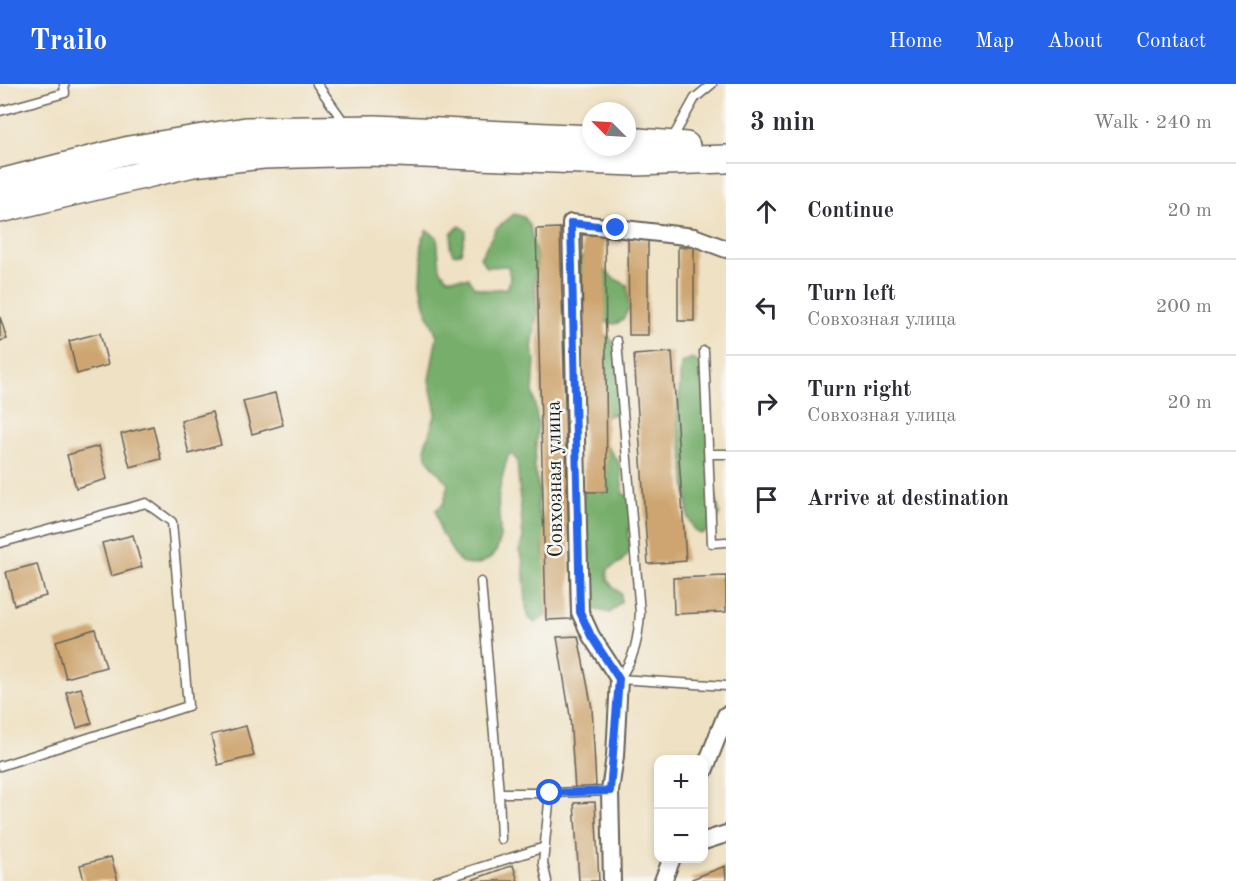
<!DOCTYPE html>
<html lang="en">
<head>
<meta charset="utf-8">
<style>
	:root { --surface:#fff; --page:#f2f2f3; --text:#2b2b33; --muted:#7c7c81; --line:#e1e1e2; --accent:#2563eb }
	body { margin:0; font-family:"Old Standard TT",serif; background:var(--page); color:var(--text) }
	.controls { position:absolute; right:18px; bottom:18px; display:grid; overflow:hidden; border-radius:12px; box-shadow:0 3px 9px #0003 }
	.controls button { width:54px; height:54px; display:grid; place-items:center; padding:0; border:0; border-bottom:2px solid var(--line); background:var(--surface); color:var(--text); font:30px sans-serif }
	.compass { position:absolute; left:582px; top:18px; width:54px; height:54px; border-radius:50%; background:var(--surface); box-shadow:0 3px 9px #0003; rotate:294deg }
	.stop { position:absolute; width:18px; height:18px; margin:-14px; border:4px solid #2563eb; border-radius:50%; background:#fff }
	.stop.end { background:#2563eb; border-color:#fff; box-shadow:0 2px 6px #0008 }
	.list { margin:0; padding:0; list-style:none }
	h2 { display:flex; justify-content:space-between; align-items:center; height:78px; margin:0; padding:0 24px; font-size:26px }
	h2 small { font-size:20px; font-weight:400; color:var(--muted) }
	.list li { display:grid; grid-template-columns:39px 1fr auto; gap:18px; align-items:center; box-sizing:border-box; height:96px; padding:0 24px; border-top:2px solid var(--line) }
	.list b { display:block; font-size:22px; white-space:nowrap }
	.list p { margin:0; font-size:20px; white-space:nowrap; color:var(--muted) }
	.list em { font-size:20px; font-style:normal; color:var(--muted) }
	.icon { flex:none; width:33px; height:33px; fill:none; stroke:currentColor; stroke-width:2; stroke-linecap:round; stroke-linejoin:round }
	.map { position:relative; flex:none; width:726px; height:797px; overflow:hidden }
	header { display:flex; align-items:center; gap:36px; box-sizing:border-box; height:84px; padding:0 30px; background:var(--accent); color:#fff }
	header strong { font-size:28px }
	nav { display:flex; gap:33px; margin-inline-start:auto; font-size:21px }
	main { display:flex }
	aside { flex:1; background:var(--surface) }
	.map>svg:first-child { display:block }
	.forest { fill:#77ae6c; stroke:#4a6544; stroke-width:1.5 }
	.building { fill:#cea570 }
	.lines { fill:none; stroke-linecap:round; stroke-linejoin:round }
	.service-casing { stroke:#666156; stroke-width:11 }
	.minor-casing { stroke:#666156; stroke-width:20 }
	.primary-casing { stroke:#666156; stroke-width:30 }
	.service { stroke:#fff; stroke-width:8 }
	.minor { stroke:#fff; stroke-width:16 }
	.primary { stroke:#fff; stroke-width:27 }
	.route { stroke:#2563eb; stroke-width:8 }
	.labels { text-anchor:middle; stroke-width:5; stroke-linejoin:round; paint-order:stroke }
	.street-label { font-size:21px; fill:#1c1c1c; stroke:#f6f6f2 }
</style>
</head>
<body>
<header>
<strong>Trailo</strong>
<nav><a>Home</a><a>Map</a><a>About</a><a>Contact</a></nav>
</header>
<main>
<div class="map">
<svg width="726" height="797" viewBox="0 0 726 797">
	<rect width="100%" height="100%" fill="#f6f6f2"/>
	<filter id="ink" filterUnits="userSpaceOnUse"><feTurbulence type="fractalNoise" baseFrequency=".0167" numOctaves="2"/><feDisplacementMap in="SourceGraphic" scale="12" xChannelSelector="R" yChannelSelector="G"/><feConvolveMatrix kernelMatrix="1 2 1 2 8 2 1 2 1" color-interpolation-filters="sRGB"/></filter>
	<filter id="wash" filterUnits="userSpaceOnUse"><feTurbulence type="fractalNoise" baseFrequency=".008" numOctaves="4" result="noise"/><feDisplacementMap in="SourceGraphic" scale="24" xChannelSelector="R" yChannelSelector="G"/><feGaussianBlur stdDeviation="1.35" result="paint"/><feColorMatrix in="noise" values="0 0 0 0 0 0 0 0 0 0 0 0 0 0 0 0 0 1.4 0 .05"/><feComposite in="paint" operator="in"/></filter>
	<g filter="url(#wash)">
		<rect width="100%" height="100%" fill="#efe1c3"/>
		<path class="forest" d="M514 130 524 133 530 142 537 175 535 197 537 229 532 265 535 275 533 308 538 340 534 383 539 404 538 426 546 448 543 469 547 480 549 523 544 533 535 539 527 532 523 477 519 467 523 454 517 376 510 369C504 380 502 396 499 409 495 433 512 468 481 479 475 481 469 482 463 479 451 473 451 458 441 450L436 426 444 419 448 400 426 374 425 362 436 329 429 296 437 252 424 221 420 200 422 155 427 146 437 153 440 185 447 194H469L474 203 486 206 508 204 510 193 508 182 487 183 480 174 496 145Z
			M460 142 466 147 461 169 453 170 450 163 452 148Z
			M583 172H591L613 194 627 201 629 224 622 237 615 240 584 234 577 177Z
			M584 247 608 252 613 258 622 307 626 314 622 328 607 332 602 337 578 311 586 297 584 275 578 270 576 249Z
			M692 274 705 284 711 306 708 383 720 430 714 444 701 450 695 447 688 433 683 370 677 340 681 279Z
			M601 355 620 380 623 410 630 413 634 420 628 451 631 466 621 478 608 485C605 499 613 501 621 510V518L610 529 588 524 580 422Z"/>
		<g id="blocks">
			<path class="building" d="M560 144 571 535 546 536 536 145Z
				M582 151H605L607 408H584Z
				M628 155H648V251H629Z
				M678 163H694V237H678Z
				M0 233 7 255 0 257Z
				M100 249 108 281 77 290 69 257Z
				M672 268 686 477 648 480 634 271Z
				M275 309 283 341 252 350 243 317Z
				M212 328 221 361 189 370 181 337Z
				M153 342 161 375 130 383 121 350Z
				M99 362 107 395 76 404 67 371Z
				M133 451 142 483 111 492 102 459Z
				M37 480 46 512 14 521 6 488Z
				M726 492V528L674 530 673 494Z
				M95 545 106 583 66 594 56 557Z
				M578 552 592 624 596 702 575 706 570 632 557 553Z
				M81 604 92 639 77 644 66 608Z
				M246 642 254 672 218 681 211 651Z
				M595 718 599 797H579L574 719Z
				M111 773 118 797H84L80 781Z
				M513 781 518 797H469Z
				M725 782 726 797H693L692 795Z"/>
		</g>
	</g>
	<g filter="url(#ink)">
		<use href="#blocks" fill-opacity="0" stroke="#666156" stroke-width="1.5"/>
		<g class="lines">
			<defs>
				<path id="service" d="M317 0 346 41
					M0 27 65 9 64 0
					M671 57 695 14 712 0
					M617 257 640 529C638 556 635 573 619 595
					M704 267 712 459 726 458
					M709 370H726
					M0 459 146 419 172 438 188 622 0 682
					M481 498 499 709H550
					M619 595 726 602
					M499 709 501 755
					M437 797 545 763
					M547 797 543 779 550 709 610 707"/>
				<path id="minor" d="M704 687 726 631
					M704 757 726 750
					M612 797 610 707 615 672 619 595 591 552 580 528 571 139 694 153 726 165
					M663 797 672 774"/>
				<path id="primary" d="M627 57 686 62
					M0 99 129 66 246 47 375 45 591 55
					M0 125 193 79 263 71 369 68 635 78 726 75"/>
			</defs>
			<use href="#service" class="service-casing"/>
			<use href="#minor" class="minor-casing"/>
			<use href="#primary" class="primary-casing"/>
			<use href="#service" class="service"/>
			<use href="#minor" class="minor"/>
			<use href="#primary" class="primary"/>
		</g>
	</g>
	<g class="lines" filter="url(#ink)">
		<path class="route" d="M550 709 610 707 619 595 591 552 580 528 571 139 616 144"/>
	</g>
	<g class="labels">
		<g class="street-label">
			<text transform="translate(554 395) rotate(-91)" y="7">Совхозная улица</text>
		</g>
	</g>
</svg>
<div class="controls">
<button>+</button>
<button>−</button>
</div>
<svg class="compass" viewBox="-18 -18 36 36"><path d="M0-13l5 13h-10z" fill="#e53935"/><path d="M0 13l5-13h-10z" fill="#7c7c81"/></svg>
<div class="stop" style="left:550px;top:709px"></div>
<div class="stop end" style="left:616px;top:144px"></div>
</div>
<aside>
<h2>3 min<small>Walk · 240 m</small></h2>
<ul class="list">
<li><svg class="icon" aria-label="ahead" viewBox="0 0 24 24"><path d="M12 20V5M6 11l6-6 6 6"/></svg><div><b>Continue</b></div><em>20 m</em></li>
<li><svg class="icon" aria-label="left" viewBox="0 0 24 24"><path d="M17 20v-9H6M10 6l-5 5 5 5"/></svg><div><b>Turn left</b><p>Совхозная улица</p></div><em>200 m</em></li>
<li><svg class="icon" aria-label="right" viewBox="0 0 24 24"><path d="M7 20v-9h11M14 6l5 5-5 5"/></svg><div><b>Turn right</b><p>Совхозная улица</p></div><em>20 m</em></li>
<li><svg class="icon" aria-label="arrive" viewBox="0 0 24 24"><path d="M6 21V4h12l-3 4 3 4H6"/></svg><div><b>Arrive at destination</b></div></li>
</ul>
</aside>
</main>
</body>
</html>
